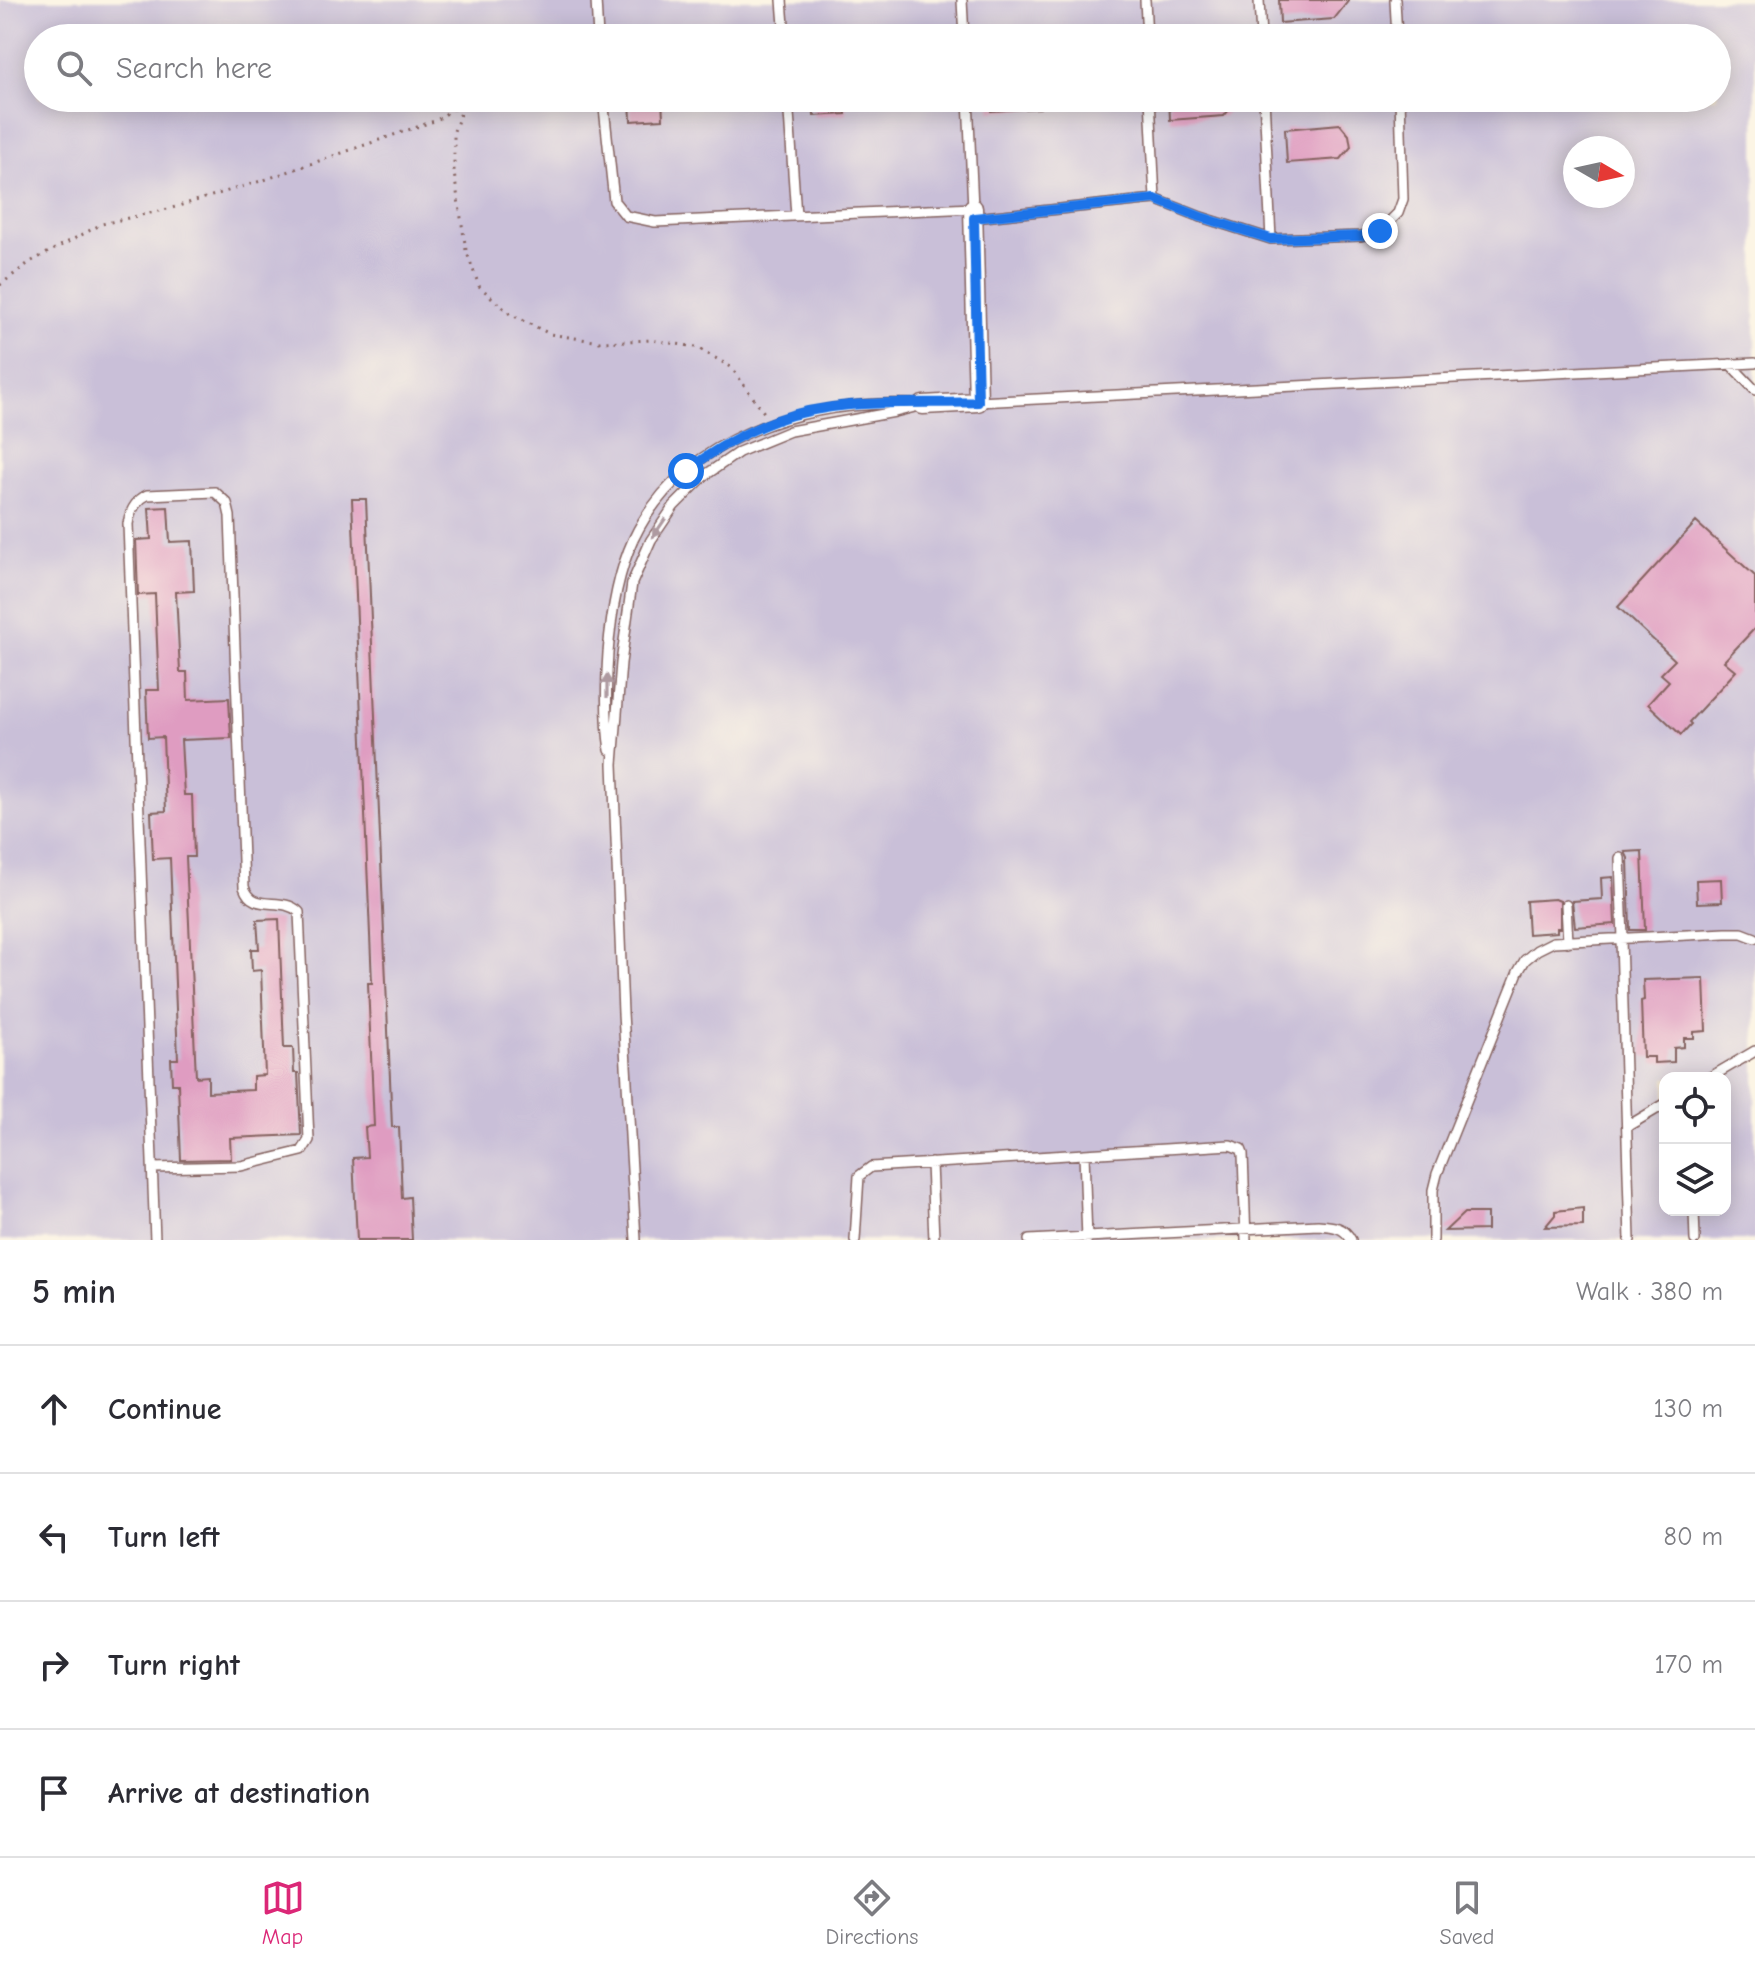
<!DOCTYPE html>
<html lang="en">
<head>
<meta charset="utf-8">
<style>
	:root { --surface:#fff; --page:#f2f2f3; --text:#2b2b33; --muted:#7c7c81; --line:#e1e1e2; --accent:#db2777 }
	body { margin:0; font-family:"Comic Neue",sans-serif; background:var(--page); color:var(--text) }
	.controls { position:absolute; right:24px; bottom:24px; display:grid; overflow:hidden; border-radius:16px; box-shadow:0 4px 20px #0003 }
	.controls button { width:72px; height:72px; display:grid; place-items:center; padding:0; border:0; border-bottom:2px solid var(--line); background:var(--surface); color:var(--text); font:40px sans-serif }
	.compass { position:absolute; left:1563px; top:136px; width:72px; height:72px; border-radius:50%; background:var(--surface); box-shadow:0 4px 20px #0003; rotate:99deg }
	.stop { position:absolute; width:24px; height:24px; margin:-18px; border:6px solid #1a73e8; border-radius:50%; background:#fff }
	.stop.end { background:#1a73e8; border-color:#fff; box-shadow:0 2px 8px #0008 }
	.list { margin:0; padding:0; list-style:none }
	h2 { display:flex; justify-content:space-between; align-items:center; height:104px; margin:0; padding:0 32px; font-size:34px }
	h2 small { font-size:26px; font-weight:400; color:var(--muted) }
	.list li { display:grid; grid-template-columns:52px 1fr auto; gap:24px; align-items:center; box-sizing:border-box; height:128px; padding:0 32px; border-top:2px solid var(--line) }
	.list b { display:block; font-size:30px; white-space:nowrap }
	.list em { font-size:26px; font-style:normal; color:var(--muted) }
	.icon { flex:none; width:44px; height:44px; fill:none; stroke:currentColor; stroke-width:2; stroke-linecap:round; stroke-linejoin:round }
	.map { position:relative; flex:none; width:1755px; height:1240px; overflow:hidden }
	.search { position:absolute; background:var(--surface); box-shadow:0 4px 20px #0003; left:24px; right:24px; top:24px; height:88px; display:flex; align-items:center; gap:20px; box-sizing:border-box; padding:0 28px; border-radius:44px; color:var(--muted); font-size:30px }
	.sheet { height:616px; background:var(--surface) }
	nav { display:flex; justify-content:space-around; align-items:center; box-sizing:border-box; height:112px; border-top:2px solid var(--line); background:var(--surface); font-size:22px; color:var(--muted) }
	nav a { display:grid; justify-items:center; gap:4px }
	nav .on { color:var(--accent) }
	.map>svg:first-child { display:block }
	.industrial { fill:#c9bfd8; fill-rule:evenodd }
	.building { fill:#df9cc1 }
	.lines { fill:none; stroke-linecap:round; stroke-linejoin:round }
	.lane-casing { stroke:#856360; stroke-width:12 }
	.street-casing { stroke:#856360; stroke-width:21 }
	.path { stroke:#856360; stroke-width:3; stroke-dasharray:2 6; stroke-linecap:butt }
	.lane { stroke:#fff; stroke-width:9 }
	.street { stroke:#fff; stroke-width:18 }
	.oneway { fill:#ae9aa0 }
	.route { stroke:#1a73e8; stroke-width:10 }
</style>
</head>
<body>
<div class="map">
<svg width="1755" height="1240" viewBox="0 0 1755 1240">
	<rect width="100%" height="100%" fill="#fcf5e5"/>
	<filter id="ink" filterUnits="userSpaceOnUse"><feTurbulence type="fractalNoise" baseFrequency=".0125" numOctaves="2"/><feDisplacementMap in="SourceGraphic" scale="16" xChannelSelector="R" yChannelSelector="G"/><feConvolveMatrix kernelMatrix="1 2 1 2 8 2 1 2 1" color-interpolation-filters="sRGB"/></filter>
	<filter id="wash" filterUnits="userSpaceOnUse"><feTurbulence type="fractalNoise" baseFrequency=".006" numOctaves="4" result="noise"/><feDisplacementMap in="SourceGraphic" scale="32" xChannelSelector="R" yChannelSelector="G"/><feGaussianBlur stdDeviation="1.8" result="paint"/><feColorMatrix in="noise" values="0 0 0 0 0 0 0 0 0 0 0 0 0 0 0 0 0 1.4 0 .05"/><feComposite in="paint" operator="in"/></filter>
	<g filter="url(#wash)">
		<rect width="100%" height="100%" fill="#f3e1c3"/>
		<path class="industrial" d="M0 0H1755V1240H0ZM38 38H1717V98H38ZM1575 148H1623V196H1575ZM1665 1078H1725V1210H1665Z"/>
		<g id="blocks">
			<path class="building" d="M1279 0H1349L1334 19 1280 23Z
				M630 98H662L663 119 631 121Z
				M813 98H845L846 114 814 116Z
				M990 98H1040V108L991 111Z
				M1169 98H1239L1224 116 1170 120Z
				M1340 124 1349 135 1351 147 1341 159 1287 163 1285 129Z
				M352 499H366L392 1127H399L402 1198 410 1197 412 1240H357L353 1158 367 1157 365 1127 374 1126 368 983H372Z
				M168 507 170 542 192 541 194 591 176 592 180 672H187L188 700 229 698 231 738 181 740 184 795H192L194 857H186L196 1077 208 1076V1092L253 1090V1076L265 1075 261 970 252 971 251 949H259L257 920 279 919 284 1048H293L294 1073H298L301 1135 230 1138 231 1159 181 1160 178 1084H172L171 1059H178L170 858 153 859 151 812 166 811 163 737 148 738 146 690H159L155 594 138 595 136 540 151 539 149 508Z
				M1696 522 1755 576V628L1724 661 1736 671 1689 722 1691 724 1681 735 1648 704 1669 681 1661 674 1675 660 1618 607Z
				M1642 851 1645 930H1630L1628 858 1625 852Z
				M1613 877 1615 924 1575 927 1572 901 1602 899 1601 878Z
				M1721 879 1722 902 1697 903 1696 880Z
				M1555 899 1560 901V928H1557V932L1528 934 1526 901Z
				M1704 978 1706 1031 1694 1032V1038H1684V1047L1674 1048V1062L1654 1063V1057H1643L1641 1001 1644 1000 1643 980Z
				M1583 1208V1226L1545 1227 1555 1215V1211Z
				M1464 1213H1487V1230L1445 1231Z"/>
		</g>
	</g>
	<g filter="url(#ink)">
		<use href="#blocks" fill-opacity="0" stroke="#856360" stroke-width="2"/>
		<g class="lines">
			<defs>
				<path id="lane" d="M596 0 598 38
					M782 0 785 38
					M962 0 964 38
					M1145 0 1147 38
					M1259 0 1261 38
					M1395 0 1397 38
					M603 98 614 201 626 216 655 222 973 208 968 98
					M788 98 796 216
					M1264 98 1271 239
					M1155 199 1201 217 1271 239 1361 236 1380 231 1398 213 1403 199 1400 98
					M974 218 1155 199 1150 98
					M1730 364 1755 390
					M978 402 1755 363
					M610 750C605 718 606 684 608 653 611 615 617 575 633 540 682 436 805 400 911 404
					M1620 858 1623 939
					M1566 905 1568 942
					M1621 939 1630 1240
					M1709 1078 1755 1051
					M1628 1126 1665 1104
					M1084 1154 1087 1240
					M931 1163 934 1240
					M153 1168 241 1166 302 1151 309 1140 299 912C281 895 253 914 244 887L230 516 227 503 215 492 147 495C135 501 130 511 128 524L155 1240
					M1694 1210 1695 1240
					M636 1240 623 1013 613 764 621 663 632 583 651 540 674 506 704 476 739 452 790 431 895 412 923 405
					M855 1240 859 1176 871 1167 1230 1145 1241 1149 1243 1154 1246 1240
					M1029 1240 1318 1225C1332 1226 1344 1226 1351 1240
					M1433 1240V1190L1437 1174 1518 972 1525 960 1537 950 1553 942 1726 933H1742L1755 938"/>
				<path id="street" d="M923 405 978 402 973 208"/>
			</defs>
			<use href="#lane" class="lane-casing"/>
			<use href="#street" class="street-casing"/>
			<path class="path" d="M475 32V38
				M466 99 454 131V173L466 250 479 286 510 314 550 334 600 342 652 340 696 347 731 367 765 414
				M0 285 30 262 102 224 172 208 264 180 437 120 464 101"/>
			<use href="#lane" class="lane"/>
			<use href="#street" class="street"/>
		</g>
		<defs><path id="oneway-solid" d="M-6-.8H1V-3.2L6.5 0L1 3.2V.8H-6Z" transform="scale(2)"/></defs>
		<g class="oneway">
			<use href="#oneway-solid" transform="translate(659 528) rotate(124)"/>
			<use href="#oneway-solid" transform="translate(607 686) rotate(-90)"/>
		</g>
	</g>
	<g class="lines" filter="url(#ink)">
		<path class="route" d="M686 471C714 450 744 432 777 420 840 397 912 405 978 402L974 218 1155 199 1201 217 1271 239 1361 236 1380 231"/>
	</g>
</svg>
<div class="controls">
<button><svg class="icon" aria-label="locate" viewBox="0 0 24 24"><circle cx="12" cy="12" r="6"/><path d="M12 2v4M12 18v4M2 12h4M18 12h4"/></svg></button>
<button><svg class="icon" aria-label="layers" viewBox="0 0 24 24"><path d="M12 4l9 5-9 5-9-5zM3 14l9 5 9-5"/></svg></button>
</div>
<svg class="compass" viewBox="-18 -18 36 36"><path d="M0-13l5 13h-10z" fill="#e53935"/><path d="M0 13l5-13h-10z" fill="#7c7c81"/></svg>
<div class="stop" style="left:686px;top:471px"></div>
<div class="stop end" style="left:1380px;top:231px"></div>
<div class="search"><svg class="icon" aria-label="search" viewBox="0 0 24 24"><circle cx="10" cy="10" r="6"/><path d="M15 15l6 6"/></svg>Search here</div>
</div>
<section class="sheet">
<h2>5 min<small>Walk · 380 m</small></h2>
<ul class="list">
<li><svg class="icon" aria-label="ahead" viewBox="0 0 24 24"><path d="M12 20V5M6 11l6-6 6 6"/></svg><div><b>Continue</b></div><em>130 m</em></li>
<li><svg class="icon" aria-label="left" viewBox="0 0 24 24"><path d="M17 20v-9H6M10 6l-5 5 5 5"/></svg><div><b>Turn left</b></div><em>80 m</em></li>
<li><svg class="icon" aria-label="right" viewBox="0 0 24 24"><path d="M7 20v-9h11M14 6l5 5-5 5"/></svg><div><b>Turn right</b></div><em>170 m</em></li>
<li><svg class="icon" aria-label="arrive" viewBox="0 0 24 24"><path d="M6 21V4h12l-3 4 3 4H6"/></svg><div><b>Arrive at destination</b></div></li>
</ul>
</section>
<nav>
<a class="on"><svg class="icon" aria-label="map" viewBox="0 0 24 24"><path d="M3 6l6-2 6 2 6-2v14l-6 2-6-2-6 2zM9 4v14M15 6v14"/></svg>Map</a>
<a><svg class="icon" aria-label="directions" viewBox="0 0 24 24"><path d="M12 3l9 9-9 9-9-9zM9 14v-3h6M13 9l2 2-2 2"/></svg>Directions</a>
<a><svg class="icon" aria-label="saved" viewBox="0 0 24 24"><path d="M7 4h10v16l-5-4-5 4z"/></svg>Saved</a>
</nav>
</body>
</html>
